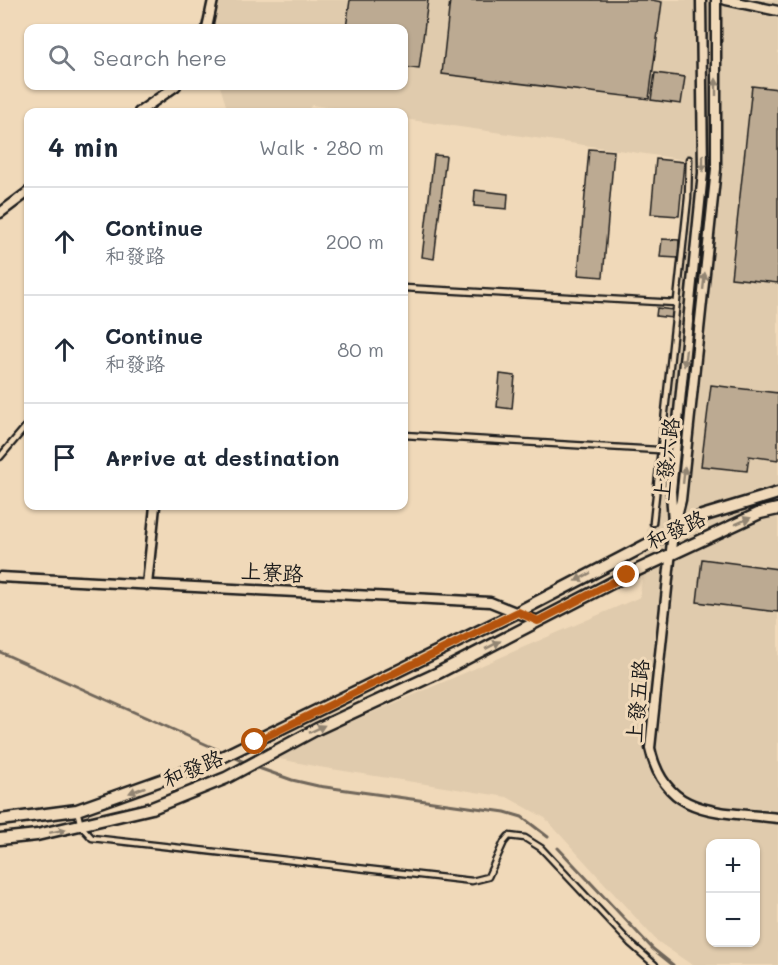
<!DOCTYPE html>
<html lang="en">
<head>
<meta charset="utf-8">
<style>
	:root { --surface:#fff; --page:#f6f6f7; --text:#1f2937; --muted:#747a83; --line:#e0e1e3 }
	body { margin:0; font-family:Mali,"LXGW WenKai TC",sans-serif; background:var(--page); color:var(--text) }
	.controls { position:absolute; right:18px; bottom:18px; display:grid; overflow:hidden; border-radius:12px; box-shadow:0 2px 4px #0004 }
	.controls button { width:54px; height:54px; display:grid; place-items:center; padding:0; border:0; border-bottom:2px solid var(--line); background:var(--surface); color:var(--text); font:30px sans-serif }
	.stop { position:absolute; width:18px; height:18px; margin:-14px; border:4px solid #b45309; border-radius:50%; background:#fff }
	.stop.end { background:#b45309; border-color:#fff; box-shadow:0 2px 6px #0008 }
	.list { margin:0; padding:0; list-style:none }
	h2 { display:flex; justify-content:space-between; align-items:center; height:78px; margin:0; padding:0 24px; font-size:26px }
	h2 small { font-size:20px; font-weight:400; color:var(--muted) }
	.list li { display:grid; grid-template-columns:39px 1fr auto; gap:18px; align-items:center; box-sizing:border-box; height:108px; padding:0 24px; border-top:2px solid var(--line) }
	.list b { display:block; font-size:22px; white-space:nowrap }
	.list p { margin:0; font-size:20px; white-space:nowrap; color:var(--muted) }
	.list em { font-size:20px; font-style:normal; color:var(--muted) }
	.icon { flex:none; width:33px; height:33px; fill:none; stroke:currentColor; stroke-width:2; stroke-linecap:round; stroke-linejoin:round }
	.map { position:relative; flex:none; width:778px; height:965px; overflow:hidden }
	.search { position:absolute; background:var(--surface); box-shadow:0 2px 4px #0004; left:24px; top:24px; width:384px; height:66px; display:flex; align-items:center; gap:15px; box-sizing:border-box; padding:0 21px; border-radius:12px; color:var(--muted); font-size:22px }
	.panel { position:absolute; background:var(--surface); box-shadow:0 2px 4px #0004; left:24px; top:108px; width:384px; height:402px; border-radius:12px }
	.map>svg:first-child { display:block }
	.built { fill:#e0cbad; fill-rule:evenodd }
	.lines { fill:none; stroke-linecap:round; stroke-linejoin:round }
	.stream { stroke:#6f665a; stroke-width:3 }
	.building { fill:#bcaa92; stroke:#1c1c1c; stroke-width:1.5 }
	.service-casing { stroke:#1c1c1c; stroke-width:9 }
	.minor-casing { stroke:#1c1c1c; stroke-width:13 }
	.tertiary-casing { stroke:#1c1c1c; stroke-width:15 }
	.service { stroke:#f0d9b9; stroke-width:4.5 }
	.minor { stroke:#f0d9b9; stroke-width:8 }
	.tertiary { stroke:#f0d9b9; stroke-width:10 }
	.oneway { fill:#918472 }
	.route { stroke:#b45309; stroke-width:8 }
	.labels { text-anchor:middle; stroke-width:6; stroke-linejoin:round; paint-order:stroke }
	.street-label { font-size:21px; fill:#1c1c1c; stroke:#f0d9b9 }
</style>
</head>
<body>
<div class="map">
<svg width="778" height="965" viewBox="0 0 778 965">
	<rect width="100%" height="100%" fill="#f0d9b9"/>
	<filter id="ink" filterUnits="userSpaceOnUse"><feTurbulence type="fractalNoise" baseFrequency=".0167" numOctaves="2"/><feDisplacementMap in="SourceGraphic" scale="12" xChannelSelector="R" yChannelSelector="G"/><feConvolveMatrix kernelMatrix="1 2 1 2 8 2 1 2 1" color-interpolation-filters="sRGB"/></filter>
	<g filter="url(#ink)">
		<path class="built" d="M219 0H778V965H692L657 941 545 818 507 797 319 767 270 757 640 597 687 160 404 119V112H361L312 105 306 112H228L220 86H404V28H214ZM710 844H756V942H710Z"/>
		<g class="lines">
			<path class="stream" d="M0 652 223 752
				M231 756 247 763
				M253 766 292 780 318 786 505 812 522 817 548 837
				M558 848 653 949 673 965"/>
		</g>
		<path class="building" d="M350 0H428L419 69 404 67V28H346Z
			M450 0H652L662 2 649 99 442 74Z
			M655 73 685 77 681 104 651 100Z
			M752 86 778 89V283L731 278Z
			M589 149 614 151 603 277 578 275Z
			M434 155 446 156 434 259 422 257Z
			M656 159 684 162 679 216 651 214Z
			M475 190 508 194 507 209 474 206Z
			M662 239 679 240 678 258 660 257Z
			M657 308 673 310 672 318 656 316Z
			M500 374 515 376 512 409 497 407Z
			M711 385 778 393V460L749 456 747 471 701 466Z
			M702 559 778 569V612L697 602Z"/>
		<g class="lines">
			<defs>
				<path id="service" d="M404 288 676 303
					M404 435 658 450
					M0 457 28 424
					M653 523 688 198 689 159
					M77 810 81 826 92 838 472 881 488 877 504 842 509 836 525 838 541 848 630 943 655 965"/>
				<path id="minor" d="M716 0V169L681 500 673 532 650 748C665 818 719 811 778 818
					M726 0 778 11
					M207 28 213 0
					M139 112 176 86
					M0 213 28 192
					M673 523 671 491 703 173 701 0
					M0 577 490 602 538 621
					M147 585 155 506"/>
				<path id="tertiary" d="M0 820 77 810 212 762 518 612 702 516 778 493
					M0 839 37 835 152 808 226 778 317 729 438 673 627 575 760 513 778 509"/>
			</defs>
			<use href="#service" class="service-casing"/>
			<use href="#minor" class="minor-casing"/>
			<use href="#tertiary" class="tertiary-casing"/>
			<use href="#service" class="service"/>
			<use href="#minor" class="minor"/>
			<use href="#tertiary" class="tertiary"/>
		</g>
		<defs><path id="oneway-solid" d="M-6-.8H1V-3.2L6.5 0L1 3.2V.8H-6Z" transform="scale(1.5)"/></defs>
		<g class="oneway">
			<use href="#oneway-solid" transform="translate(716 87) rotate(-90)"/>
			<use href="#oneway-solid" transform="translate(703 163) rotate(90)"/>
			<use href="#oneway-solid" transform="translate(704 281) rotate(-84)"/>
			<use href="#oneway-solid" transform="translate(685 358) rotate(96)"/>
			<use href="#oneway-solid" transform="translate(684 475) rotate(-84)"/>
			<use href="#oneway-solid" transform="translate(743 521) rotate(-23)"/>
			<use href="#oneway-solid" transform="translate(583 577) rotate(152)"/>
			<use href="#oneway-solid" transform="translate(493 645) rotate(-27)"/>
			<use href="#oneway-solid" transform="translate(317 729) rotate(-26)"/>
			<use href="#oneway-solid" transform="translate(137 790) rotate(159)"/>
			<use href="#oneway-solid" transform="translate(58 831) rotate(-12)"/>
		</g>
	</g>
	<g class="lines" filter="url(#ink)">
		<path class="route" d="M255 742 518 612 538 621 627 575"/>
	</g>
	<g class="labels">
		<g class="street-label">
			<text transform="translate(667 459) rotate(-83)" y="7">上發六路</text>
			<text transform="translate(676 530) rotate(-25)" y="7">和發路</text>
			<text transform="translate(272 573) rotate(3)" y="7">上寮路</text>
			<text transform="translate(638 701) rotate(-85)" y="7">上發五路</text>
			<text transform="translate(193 769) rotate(-23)" y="7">和發路</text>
		</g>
	</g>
</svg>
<div class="controls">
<button>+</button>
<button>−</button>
</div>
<div class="stop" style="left:255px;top:742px"></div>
<div class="stop end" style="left:627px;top:575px"></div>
<div class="search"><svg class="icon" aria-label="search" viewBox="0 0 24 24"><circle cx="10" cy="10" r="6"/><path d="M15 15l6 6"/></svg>Search here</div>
<section class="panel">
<h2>4 min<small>Walk · 280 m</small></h2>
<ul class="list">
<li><svg class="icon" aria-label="ahead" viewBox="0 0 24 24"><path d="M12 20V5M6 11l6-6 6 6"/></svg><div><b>Continue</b><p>和發路</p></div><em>200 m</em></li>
<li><svg class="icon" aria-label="ahead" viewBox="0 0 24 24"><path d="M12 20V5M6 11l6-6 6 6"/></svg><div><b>Continue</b><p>和發路</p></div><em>80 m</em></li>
<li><svg class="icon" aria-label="arrive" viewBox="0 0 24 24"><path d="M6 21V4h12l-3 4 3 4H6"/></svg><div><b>Arrive at destination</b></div></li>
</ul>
</section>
</div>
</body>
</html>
